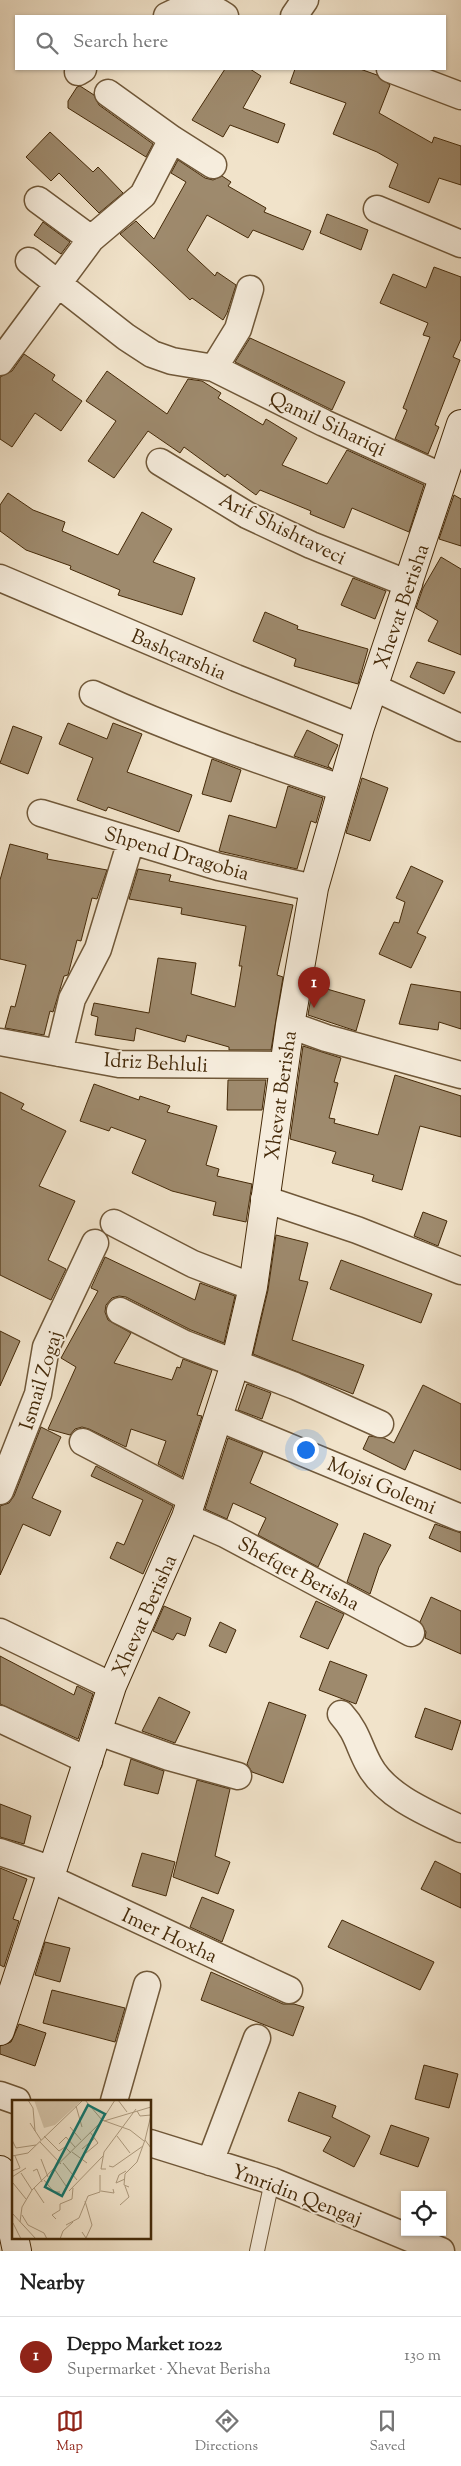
<!DOCTYPE html>
<html lang="en">
<head>
<meta charset="utf-8">
<style>
	:root { --surface:#fff; --page:#f6f6f6; --text:#222; --muted:#767676; --line:#e0e0e0; --accent:#8f2418 }
	body { margin:0; font-family:"Sorts Mill Goudy",serif; background:var(--page); color:var(--text) }
	.controls { position:absolute; right:15px; bottom:15px; display:grid; overflow:hidden; border-radius:0px; box-shadow:0 1px 4px #0004 }
	.controls button { width:45px; height:45px; display:grid; place-items:center; padding:0; border:0; border-bottom:1px solid var(--line); background:var(--surface); color:var(--text); font:25px sans-serif }
	.you { position:absolute; left:305px; top:1449px; width:18px; height:18px; margin:-12px; border:4px solid #fff; border-radius:50%; background:#1a73e8; box-shadow:0 0 0 8px #1a73e833 }
	.badge { display:grid; place-items:center; width:32px; height:32px; border-radius:50%; background:var(--accent); color:#fff; font-size:16px; font-weight:700 }
	.pin { position:absolute; translate:-50% -41px; filter:drop-shadow(0 1px 2px #0008) }
	.pin::after { content:''; position:absolute; top:26px; width:18px; height:15px; background:inherit; clip-path:polygon(0 0,100% 0,50% 100%) }
	.list { margin:0; padding:0; list-style:none }
	h2 { display:flex; justify-content:space-between; align-items:center; height:65px; margin:0; padding:0 20px; font-size:21px }
	h2 small { font-size:16px; font-weight:400; color:var(--muted) }
	.list li { display:grid; grid-template-columns:32px 1fr auto; gap:15px; align-items:center; box-sizing:border-box; height:80px; padding:0 20px; border-top:1px solid var(--line) }
	.list b { display:block; font-size:19px; white-space:nowrap }
	.list p { margin:0; font-size:16px; white-space:nowrap; color:var(--muted) }
	.list em { font-size:16px; font-style:normal; color:var(--muted) }
	.icon { flex:none; width:28px; height:28px; fill:none; stroke:currentColor; stroke-width:2; stroke-linecap:round; stroke-linejoin:round }
	.map { position:relative; flex:none; width:461px; height:2251px; overflow:hidden }
	.search { position:absolute; background:var(--surface); box-shadow:0 1px 4px #0004; left:15px; right:15px; top:15px; height:55px; display:flex; align-items:center; gap:12px; box-sizing:border-box; padding:0 18px; border-radius:0px; color:var(--muted); font-size:19px }
	.sheet { height:145px; background:var(--surface) }
	nav { display:flex; justify-content:space-around; align-items:center; box-sizing:border-box; height:70px; border-top:1px solid var(--line); background:var(--surface); font-size:14px; color:var(--muted) }
	nav a { display:grid; justify-items:center; gap:2px }
	nav .on { color:var(--accent) }
	.map>svg:first-child { display:block }
	.building { fill:#9e8a6d; stroke:#452a09 }
	.lines { fill:none; stroke-linecap:round; stroke-linejoin:round }
	.lane-casing { stroke:#705839; stroke-width:16 }
	.street-casing { stroke:#705839; stroke-width:29 }
	.secondary-casing { stroke:#452a09; stroke-width:30 }
	.lane { stroke:#f6eddd; stroke-width:14 }
	.street { stroke:#f6eddd; stroke-width:26 }
	.secondary { stroke:#f6eddd; stroke-width:28 }
	.labels { text-anchor:middle; stroke-width:4; stroke-linejoin:round; paint-order:stroke }
	.street-label { font-size:20px; fill:#452a09; stroke:#f6eddd }
	.inset-road { fill:none; stroke:#ac997d; stroke-width:1 }
	.view { fill:#0f766e; fill-opacity:0.15; stroke:#0f766e; stroke-width:2.5 }
	.inset-edge { fill:none; stroke:#452a09; stroke-width:2.5 }
</style>
</head>
<body>
<div class="map">
<svg width="461" height="2251" viewBox="0 0 461 2251">
	<rect width="100%" height="100%" fill="#f1e3ca"/>
	<filter id="stains"><feTurbulence type="fractalNoise" baseFrequency=".004" numOctaves="4"/><feColorMatrix values="0 0 0 0 .2 0 0 0 0 .09 0 0 0 0 .02 0 0 0 .5 -.17"/></filter>
	<radialGradient id="worn" r=".72"><stop offset=".6" stop-color="#630" stop-opacity="0"/><stop offset="1" stop-color="#630" stop-opacity=".3"/></radialGradient>
	<path class="building" d="M225 69H250L261 76 243 108 285 124 278 143 230 125 223 137 192 120Z
		M295 69H360L377 75 390 85 379 113 432 143 434 137 461 146V185L439 178 429 203 389 187 398 164 377 152 333 134 346 103 290 83Z
		M80 86 94 95 99 105 153 144 146 157 68 108V101L77 87Z
		M50 132 93 172 98 167 123 193 99 213 59 173 51 181 26 157Z
		M178 160 205 178 213 180 222 176 231 182 228 186 266 208 264 212 311 231 303 250 253 230 248 238 207 215 187 250 215 276 217 272 236 285 227 313 223 320 192 298 190 300 120 234 136 221 154 239 186 182 171 173Z
		M327 214 368 230 361 250 320 233Z
		M43 222 70 242 61 254 34 235Z
		M434 267 461 277V339L453 357 460 360 435 425 439 427 428 454 395 439 407 410 403 408 430 337 423 335 428 323 380 303 393 274 426 288Z
		M250 338 345 382 332 410 235 362Z
		M24 354 55 375 52 380 82 401 61 431 35 413 12 447 0 439V377L12 371Z
		M107 371 167 414 188 379 202 381 221 393 218 398 263 425 266 419 297 438 282 465 327 484 347 450 424 485 409 532 352 508 344 528 310 514 311 511 260 490 256 495 227 474 225 477 184 447 180 453 148 431 114 478 88 461 116 421 86 401Z
		M8 493 33 510 65 522 62 531 118 555 142 512 172 529 153 562 195 578 182 615 118 595 120 590 70 569 71 566 26 550 0 531V505Z
		M454 495 461 499V546L439 539Z
		M441 557 461 569V655L428 641 438 621 416 608 423 588Z
		M353 578 386 591 375 619 341 605Z
		M265 612 298 626 297 629 368 649 358 684 294 666 296 659 253 641Z
		M417 662 455 672 444 694 410 677Z
		M68 723 107 739 113 723 142 734 127 772 192 795 179 832 108 807 106 811 77 800 93 758 59 744Z
		M13 726 42 737 28 774 0 763Z
		M307 730 338 745 328 766 332 769 294 756Z
		M212 759 241 770 231 802 202 794Z
		M362 778 388 788 370 841 346 833Z
		M288 786 323 798 316 823 311 821 297 869 219 851 229 815 276 828Z
		M10 844 48 854 47 859 107 870 97 899 92 898 81 941 77 940 68 975 64 976 53 1012 50 1011 44 1035 5 1028 11 1006 15 1007 26 965 0 959V880Z
		M411 866 443 881 417 933 426 937 411 968 379 954 394 922 399 923 405 902 396 898Z
		M138 869 171 875 169 881 293 905 277 975 283 977 271 1050H229V1047L187 1035 185 1042 136 1028 134 1041 95 1035 98 1017 91 1015 94 1003 149 1013 158 958 196 963 191 994 235 1007 242 966H239L246 926 181 914 182 908 129 899Z
		M411 984 461 992V1029L439 1022 438 1030 399 1024Z
		M313 985 365 1000 356 1031 308 1015Z
		M303 1046 341 1058 334 1082 338 1083 329 1118 335 1119 334 1123 378 1135 395 1075 461 1096V1137L420 1126 402 1190 372 1181 374 1175 332 1163 336 1152 290 1139Z
		M228 1080H266L262 1110H227Z
		M94 1084 139 1100 140 1096 170 1106 167 1112 217 1126 206 1165 219 1169 217 1176 252 1184 246 1222 213 1215 216 1202 172 1191 132 1173 146 1140 111 1127 109 1131 80 1121Z
		M0 1092 24 1104 21 1109 66 1131 39 1186 75 1201 48 1260 66 1269 51 1300 0 1275Z
		M423 1212 447 1221 438 1246 414 1236Z
		M276 1235 308 1243 299 1280 308 1282 292 1340 364 1365 353 1394 253 1354 268 1290Z
		M105 1257 195 1300 200 1283 235 1296 224 1343 191 1330 126 1297 119 1296 112 1298 106 1305 105 1312 108 1320 131 1333 114 1363 172 1380 177 1367 180 1368 183 1359 212 1370 197 1415 202 1416 182 1477 158 1464 166 1441 131 1429 126 1447 89 1429 82 1427 75 1429 70 1435 48 1429 76 1367 61 1358 98 1291 91 1288Z
		M341 1260 432 1294 421 1323 330 1289Z
		M0 1331 20 1341 0 1386Z
		M247 1384 271 1393 262 1419 238 1410Z
		M423 1385 461 1404V1470L414 1450 405 1470 363 1449 369 1436 384 1438 394 1443Z
		M41 1427 61 1437 32 1498 61 1511 50 1536 23 1524 0 1575V1506L9 1503 14 1496Z
		M228 1438 263 1452 250 1483 338 1524 318 1567 258 1535 266 1518 233 1503 227 1519 205 1509Z
		M96 1466 173 1506 143 1574 110 1558 117 1542 124 1545 143 1500 91 1476Z
		M435 1524 461 1533V1552L429 1538Z
		M364 1533 391 1545 379 1567 370 1594 347 1582Z
		M431 1597 461 1611V1654L425 1638 426 1632 420 1622Z
		M316 1601 344 1614 328 1649 300 1637Z
		M164 1606 191 1618 185 1636 177 1633 173 1640 153 1631Z
		M220 1622 236 1630 226 1653 209 1646Z
		M0 1656 74 1695 77 1686 93 1694 78 1739 0 1704Z
		M330 1661 367 1675 356 1704 319 1690Z
		M159 1697 190 1712 175 1743 142 1731Z
		M269 1702 306 1715 283 1783 252 1772 247 1764Z
		M425 1708 461 1721 452 1750 415 1737Z
		M131 1759 164 1771 158 1794 124 1785Z
		M197 1780 230 1789 215 1856 230 1862 218 1894 173 1877Z
		M0 1804 31 1816 24 1844 0 1837Z
		M142 1853 175 1862 166 1896 132 1886Z
		M435 1861 461 1874V1908L421 1889Z
		M0 1868 27 1879 13 1919 19 1921 4 1967 0 1965Z
		M202 1897 234 1910 222 1942 190 1927Z
		M342 1920 434 1962 420 1990 328 1947Z
		M45 1942 70 1948 60 1982 35 1975Z
		M211 1972 283 2004H294L304 2007 293 2036 201 2000Z
		M52 1990 125 2008 115 2042 43 2023Z
		M19 2024 46 2033 35 2066 0 2054V2046L11 2042Z
		M424 2065 458 2074 449 2108 415 2099Z
		M299 2092 336 2106 332 2117 370 2136 354 2167 323 2151 331 2137 288 2121Z
		M391 2125 429 2138 418 2167 380 2154Z"/>
	<g class="lines">
		<defs>
			<path id="lane" d="M257 2251 272 2181"/>
			<path id="street" d="M167 16C191 4 201 0 225 16
				M294 16 305 0
				M390 69 461 96
				M78 72 83 69
				M108 93 172 139 213 165
				M377 209 461 244
				M91 239 143 195 172 139
				M29 261 126 337 152 354 172 361 214 368 324 423 443 477
				M0 362 91 239 38 200
				M214 368 238 329 250 289
				M160 462 247 515 311 545 409 584
				M0 578 236 678 360 727
				M373 687 461 728
				M93 694C174 731 257 760 341 788
				M41 813 219 867 314 888
				M290 1025 326 1038 461 1075
				M0 1042 119 1064 284 1065
				M59 1053 72 999 98 949 131 841
				M264 1199 357 1230 461 1271
				M114 1223 193 1264 253 1287
				M120 1311 185 1344 295 1386 380 1424
				M219 1418 461 1518
				M83 1442 192 1499
				M0 1491 38 1394 46 1347 95 1243
				M186 1517 225 1534 411 1633
				M0 1632 112 1686
				M341 1714C358 1733 358 1745 369 1765 386 1797 430 1814 461 1829
				M0 1719 89 1761
				M99 1732 169 1757 238 1776
				M0 1852 53 1870
				M51 1879 289 1990
				M0 2095 17 2101
				M114 2101 147 1985
				M150 2143 272 2181 441 2251
				M210 2162 257 2038"/>
			<path id="secondary" d="M0 2031 112 1686 186 1517 235 1364 253 1287 290 1025 314 888 360 727 461 424
				M0 2170 17 2251"/>
		</defs>
		<use href="#lane" class="lane-casing"/>
		<use href="#street" class="street-casing"/>
		<use href="#secondary" class="secondary-casing"/>
		<use href="#lane" class="lane"/>
		<use href="#street" class="street"/>
		<use href="#secondary" class="secondary"/>
	</g>
	<g class="labels">
		<g class="street-label">
			<text transform="translate(328 423) rotate(25)" y="7">Qamil Sihariqi</text>
			<text transform="translate(283 528) rotate(26)" y="7">Arif Shishtaveci</text>
			<text transform="translate(401 606) rotate(-71)" y="7">Xhevat Berisha</text>
			<text transform="translate(179 654) rotate(23)" y="7">Bashçarshia</text>
			<text transform="translate(177 853) rotate(16)" y="7">Shpend Dragobia</text>
			<text transform="translate(156 1062) rotate(3)" y="7">Idriz Behluli</text>
			<text transform="translate(280 1095) rotate(-82)" y="7">Xhevat Berisha</text>
			<text transform="translate(40 1380) rotate(-73)" y="7">Ismail Zogaj</text>
			<text transform="translate(382 1485) rotate(23)" y="7">Mojsi Golemi</text>
			<text transform="translate(299 1573) rotate(28)" y="7">Shefqet Berisha</text>
			<text transform="translate(144 1615) rotate(-66)" y="7">Xhevat Berisha</text>
			<text transform="translate(170 1935) rotate(25)" y="7">Imer Hoxha</text>
			<text transform="translate(297 2194) rotate(21)" y="7">Ymridin Qengaj</text>
		</g>
	</g>
	<g transform="translate(12 2100)">
		<rect width="139" height="139" fill="#f1e3ca"/>
		<path d="M22 0H70L43 25 32 28Z" fill="#d4c4a9"/>
		<path class="inset-road" d="M16 0 21 8 23 31M73 0 90 20 118 30 132 41M106 0 115 12M64 6 70 27M125 11 128 16 139 15 133 40 139 48M92 21 139 7M18 23 29 40M58 27 69 40M32 36 47 51 53 47 59 53M105 36 118 53M0 40 4 48 24 45M28 42 49 64M47 44 54 37 63 47M70 49 83 38M60 52 75 63M74 53 86 43 78 32M0 56 16 53 71 0M29 59 36 77M51 63 65 80M97 66 101 67 131 46M94 69H89L92 52 124 9M43 70 54 86M0 71 8 68 3 56M21 71 25 69 30 82M9 73 20 90M0 77 14 68M113 79 104 83 107 75 114 71M32 80 42 92H48M1 83 14 99M117 87 112 85 113 74 125 62 133 40M22 88 32 103M57 91 91 56M89 91 102 93 101 89M108 105 117 97 113 86M0 113 24 139M10 115 16 125 32 133 35 139M44 119 40 115 48 110V104L60 99 61 88M8 122 10 107 20 90 89 22 103 0M1 123 9 139M54 125 67 118 76 96 88 92V75M70 132 74 138 80 125 73 101M48 139 51 131 61 122"/>
		<path class="view" d="M76 5 93 14 50 96 33 87Z"/>
		<rect width="139" height="139" class="inset-edge"/>
	</g>
	<rect width="100%" height="100%" filter="url(#stains)"/>
	<rect width="100%" height="100%" fill="url(#worn)"/>
</svg>
<div class="controls">
<button><svg class="icon" aria-label="locate" viewBox="0 0 24 24"><circle cx="12" cy="12" r="6"/><path d="M12 2v4M12 18v4M2 12h4M18 12h4"/></svg></button>
</div>
<div class="you"></div>
<div class="pin badge" style="left:314px;top:1008px">1</div>
<div class="search"><svg class="icon" aria-label="search" viewBox="0 0 24 24"><circle cx="10" cy="10" r="6"/><path d="M15 15l6 6"/></svg>Search here</div>
</div>
<section class="sheet">
<h2>Nearby<small></small></h2>
<ul class="list">
<li><span class="badge">1</span><div><b>Deppo Market 1022</b><p>Supermarket · Xhevat Berisha</p></div><em>130 m</em></li>
</ul>
</section>
<nav>
<a class="on"><svg class="icon" aria-label="map" viewBox="0 0 24 24"><path d="M3 6l6-2 6 2 6-2v14l-6 2-6-2-6 2zM9 4v14M15 6v14"/></svg>Map</a>
<a><svg class="icon" aria-label="directions" viewBox="0 0 24 24"><path d="M12 3l9 9-9 9-9-9zM9 14v-3h6M13 9l2 2-2 2"/></svg>Directions</a>
<a><svg class="icon" aria-label="saved" viewBox="0 0 24 24"><path d="M7 4h10v16l-5-4-5 4z"/></svg>Saved</a>
</nav>
</body>
</html>
